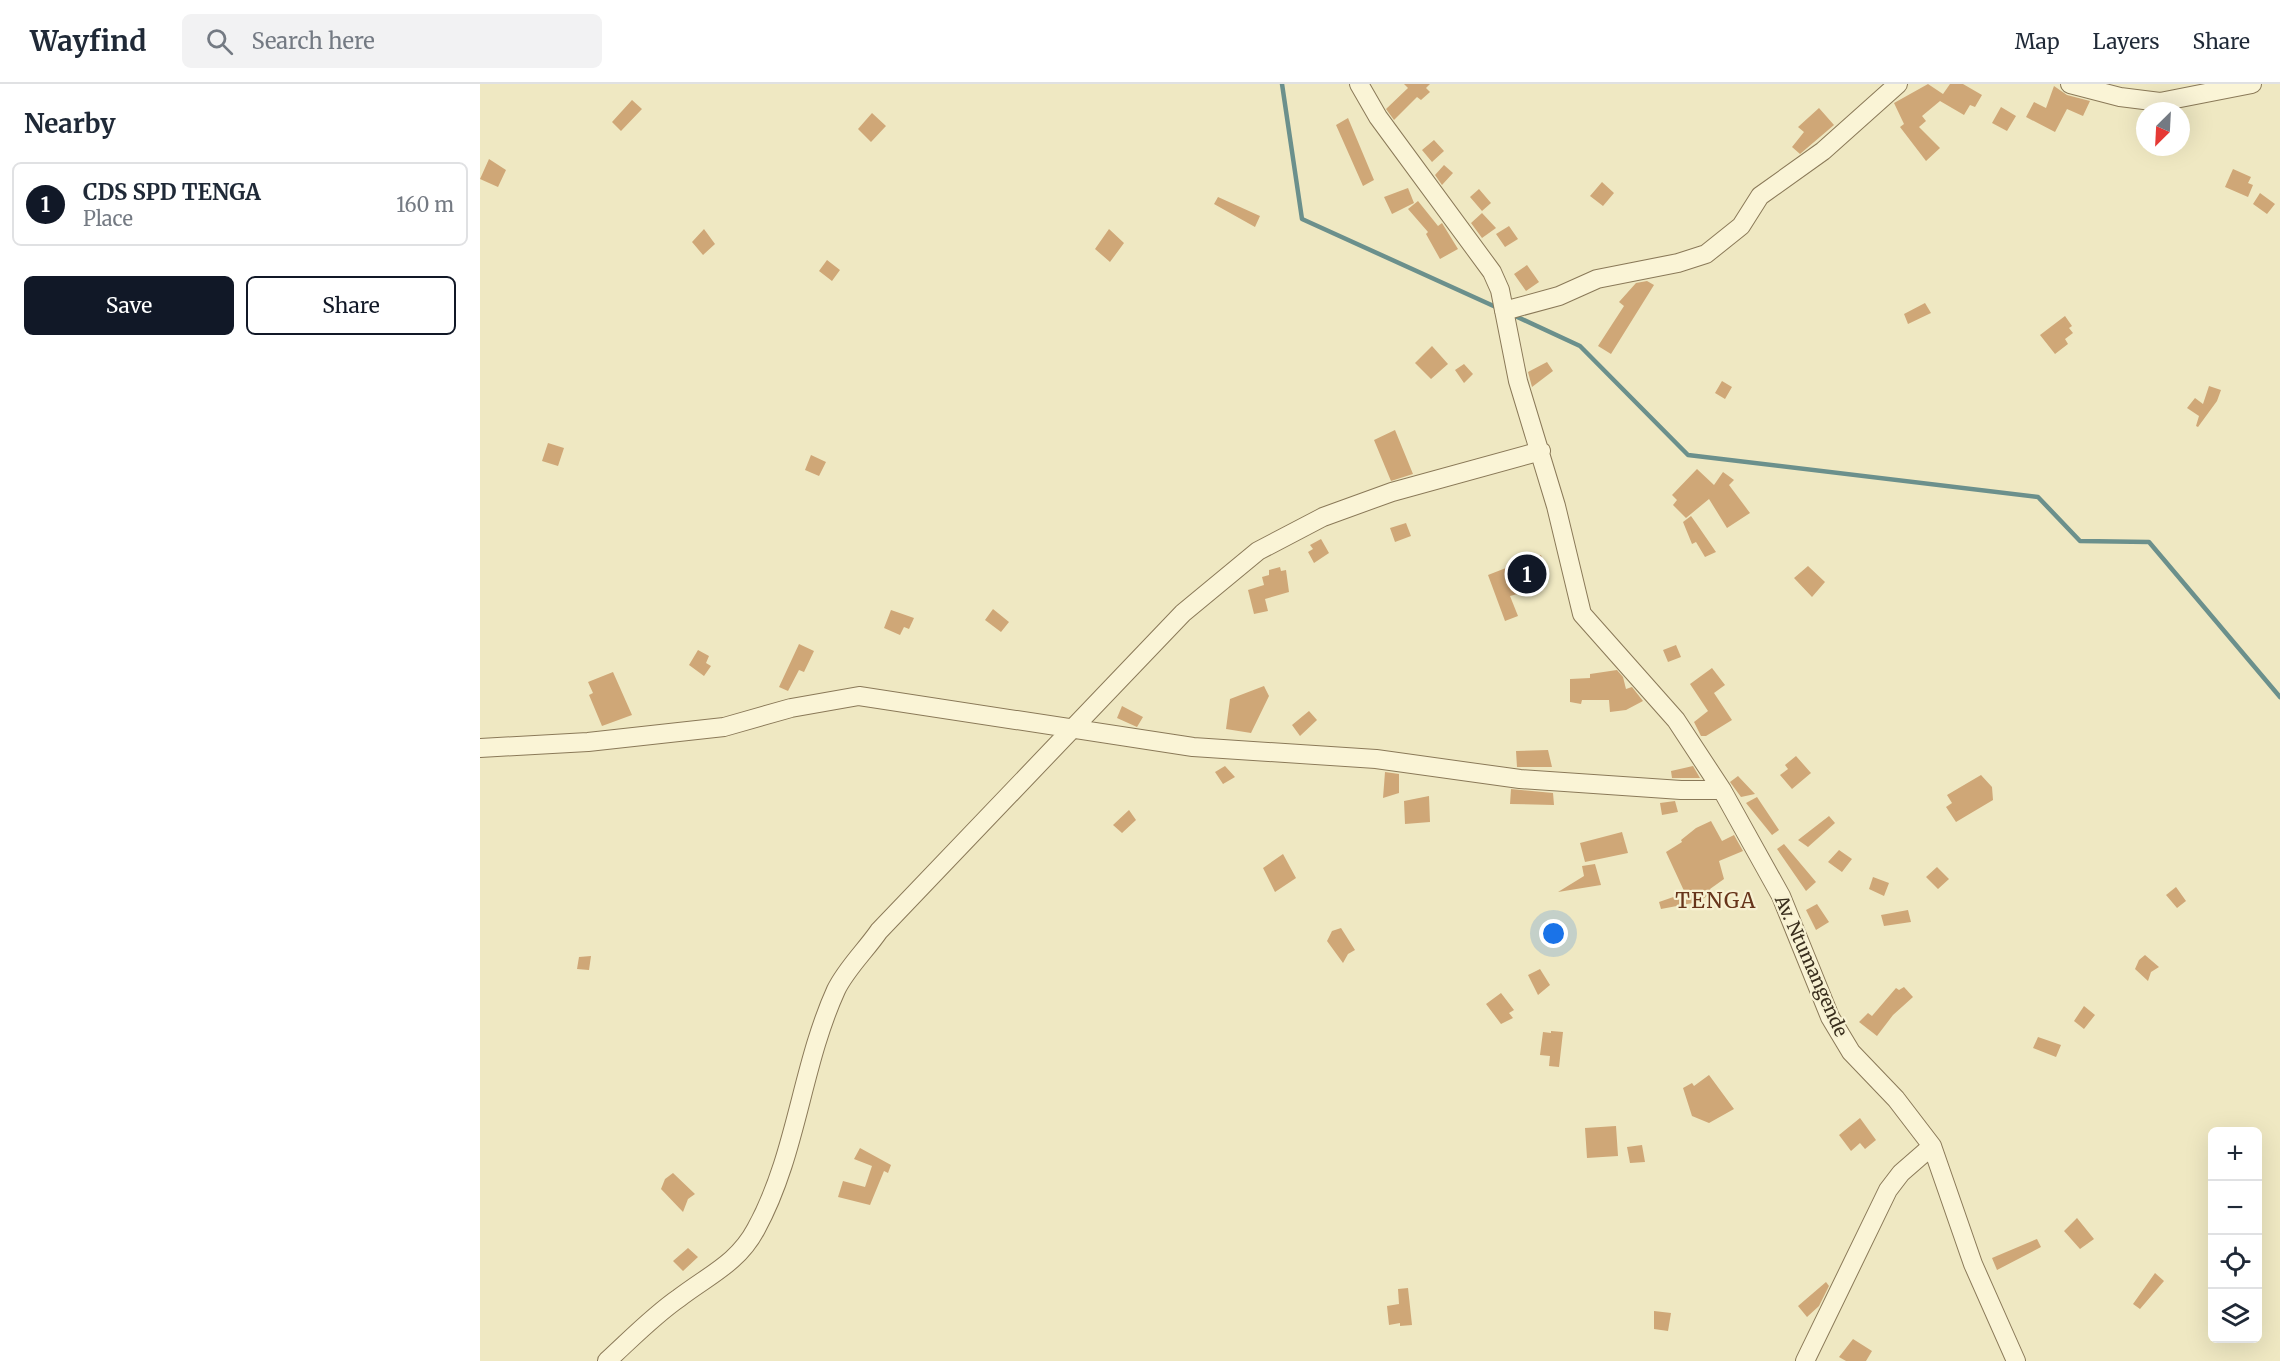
<!DOCTYPE html>
<html lang="en">
<head>
<meta charset="utf-8">
<style>
	:root { --surface:#fff; --page:#f2f2f3; --text:#1f2937; --muted:#747a83; --line:#e0e1e3; --accent:#111827 }
	body { margin:0; font-family:Merriweather,serif; background:var(--page); color:var(--text) }
	.controls { position:absolute; right:18px; bottom:18px; display:grid; overflow:hidden; border-radius:9px; box-shadow:0 6px 24px #0002 }
	.controls button { width:54px; height:54px; display:grid; place-items:center; padding:0; border:0; border-bottom:2px solid var(--line); background:var(--surface); color:var(--text); font:30px sans-serif }
	.compass { position:absolute; left:1656px; top:18px; width:54px; height:54px; border-radius:50%; background:var(--surface); box-shadow:0 6px 24px #0002; rotate:204deg }
	.you { position:absolute; left:1074px; top:850px; width:21px; height:21px; margin:-15px; border:4px solid #fff; border-radius:50%; background:#1a73e8; box-shadow:0 0 0 9px #1a73e833 }
	.badge { display:grid; place-items:center; width:39px; height:39px; border-radius:50%; background:var(--accent); color:#fff; font-size:20px; font-weight:700 }
	.pin { position:absolute; translate:-50% -50%; border:3px solid #fff; box-shadow:0 2px 6px #0006 }
	.list { margin:0; padding:0; list-style:none }
	h2 { display:flex; justify-content:space-between; align-items:center; height:78px; margin:0; padding:0 24px; font-size:26px }
	h2 small { font-size:20px; font-weight:400; color:var(--muted) }
	.list li { display:grid; grid-template-columns:39px 1fr auto; gap:18px; align-items:center; box-sizing:border-box; height:84px; margin:0 12px 12px; padding:0 12px; border:2px solid var(--line); border-radius:9px }
	.list b { display:block; font-size:22px; white-space:nowrap }
	.list p { margin:0; font-size:20px; white-space:nowrap; color:var(--muted) }
	.list em { font-size:20px; font-style:normal; color:var(--muted) }
	.actions { display:flex; gap:12px; padding:18px 24px }
	.actions a { flex:1; padding:14px 0; border:2px solid var(--accent); border-radius:9px; text-align:center; font-size:21px; color:var(--accent) }
	.actions .main { background:var(--accent); color:#fff }
	.icon { flex:none; width:33px; height:33px; fill:none; stroke:currentColor; stroke-width:2; stroke-linecap:round; stroke-linejoin:round }
	.map { position:relative; flex:none; width:1800px; height:1277px; overflow:hidden }
	header { display:flex; align-items:center; gap:36px; box-sizing:border-box; height:84px; padding:0 30px; background:var(--surface); border-bottom:2px solid var(--line) }
	header strong { font-size:28px }
	nav { display:flex; gap:33px; margin-inline-start:auto; font-size:21px }
	.search { width:420px; height:54px; background:var(--page); display:flex; align-items:center; gap:15px; box-sizing:border-box; padding:0 21px; border-radius:9px; color:var(--muted); font-size:22px }
	main { display:flex }
	aside { flex:1; background:var(--surface) }
	.map>svg:first-child { display:block }
	.lines { fill:none; stroke-linecap:round; stroke-linejoin:round }
	.stream { stroke:#6b908c; stroke-width:4.5 }
	.building { fill:#cfa777 }
	.minor-casing { stroke:#8a7958; stroke-width:20 }
	.minor { stroke:#faf4d6; stroke-width:18 }
	.labels { text-anchor:middle; stroke-width:4.5; stroke-linejoin:round; paint-order:stroke }
	.street-label { font-size:18px; fill:#392e1d; stroke:#f7f1d2 }
	.quarter-label { font-size:21px; letter-spacing:1.5px; fill:#67351b; stroke:#f7f1d2 }
</style>
</head>
<body>
<header>
<strong>Wayfind</strong>
<div class="search"><svg class="icon" aria-label="search" viewBox="0 0 24 24"><circle cx="10" cy="10" r="6"/><path d="M15 15l6 6"/></svg>Search here</div>
<nav><a>Map</a><a>Layers</a><a>Share</a></nav>
</header>
<main>
<aside>
<h2>Nearby<small></small></h2>
<ul class="list">
<li><span class="badge">1</span><div><b>CDS SPD TENGA</b><p>Place</p></div><em>160 m</em></li>
</ul>
<div class="actions"><a class="main">Save</a><a>Share</a></div>
</aside>
<div class="map">
<svg width="1800" height="1277" viewBox="0 0 1800 1277">
	<rect width="100%" height="100%" fill="#efe8c2"/>
	<g class="lines">
		<path class="stream" d="M802 0 822 135 1018 224
			M1033 231 1100 262 1208 371 1558 413 1600 457 1669 458 1800 613"/>
	</g>
	<path class="building" d="M924 0H950L946 4 950 8 941 16 937 13 914 36 906 25 928 4Z
		M1448 0 1463 10 1470 0H1483L1502 11 1495 23 1490 21 1484 31 1460 17 1442 32 1446 37 1439 43 1460 64 1446 77 1420 43 1424 40 1414 19Z
		M1574 2 1587 11 1610 17 1603 32 1587 25 1575 48 1546 33 1554 18 1566 24Z
		M152 16 162 25 141 47 132 38Z
		M1521 23 1536 32 1527 47 1512 39Z
		M1339 24 1354 41 1320 70 1312 63 1324 48 1318 43Z
		M392 29 406 42 391 58 378 45Z
		M868 34 894 96 883 102 856 41Z
		M954 56 964 67 952 78 942 66Z
		M9 75 26 86 18 103 0 95Z
		M964 81 973 89 962 101 955 91Z
		M1753 85 1771 93 1768 99 1773 101 1768 113 1745 103Z
		M1122 98 1134 109 1123 122 1110 112Z
		M928 104 934 119 912 130 904 113Z
		M999 105 1011 119 1002 127 990 113Z
		M1780 109 1795 120 1787 130 1773 120Z
		M738 113 780 132 775 143 734 120Z
		M938 117 958 142 962 139 978 165 960 175 946 150 948 148 928 125Z
		M1002 129 1016 144 1002 154 991 139Z
		M1029 142 1038 155 1025 163 1016 150Z
		M224 145 235 160 223 171 212 158Z
		M629 145 644 159 630 178 615 165Z
		M347 176 360 186 352 197 339 187Z
		M1047 181 1059 198 1046 207 1034 190Z
		M1167 197 1174 201 1131 270 1118 262 1144 222 1139 218 1156 199Z
		M1445 219 1451 229 1428 240 1424 230Z
		M1585 232 1592 242 1589 244 1593 249 1585 255 1588 260 1575 270 1560 251Z
		M952 262 968 280 951 295 935 279Z
		M1067 278 1073 287 1052 303 1048 288Z
		M984 280 993 290 984 299 975 286Z
		M1242 297 1252 303 1245 315 1235 309Z
		M1729 302 1741 306 1737 317 1718 343 1716 342 1719 332 1707 324 1715 314 1723 320Z
		M915 346 933 390 911 397 894 356Z
		M68 359 84 364 78 382 62 377Z
		M331 371 346 378 339 392 325 386Z
		M1217 385 1234 401 1243 388 1254 396 1249 401 1270 429 1247 444 1229 415 1206 434 1193 421 1197 416 1192 411Z
		M1211 432 1216 439 1236 468 1225 473 1216 458 1212 460 1203 438Z
		M926 439 931 452 915 458 910 444Z
		M841 455 849 469 834 479 828 468 833 465 830 461Z
		M1061 471 1066 487 1053 492 1056 505 1030 512 1038 532 1025 537 1008 491 1031 482V480Z
		M1328 482 1345 498 1332 513 1314 494Z
		M800 483 801 487 806 486 809 508 785 515 788 527 774 530 768 506 784 501 782 493 789 491V486Z
		M513 525 529 538 521 548 505 536Z
		M411 526 434 534 429 545 424 543 420 551 404 544Z
		M319 560 334 567 324 588 319 586 308 607 299 603Z
		M1196 561 1201 573 1188 578 1183 566Z
		M218 566 229 572 226 579 231 582 224 592 209 581Z
		M1232 584 1245 601 1234 609 1252 636 1226 652H1221L1214 638 1228 627 1210 600Z
		M1137 586 1143 593 1146 605 1152 603 1163 617 1146 626 1130 628 1129 616H1102L1101 620 1090 618V595L1110 594V590Z
		M133 588 152 631 122 642 109 611 113 609 108 598Z
		M784 602 789 612 771 649 746 645 750 615Z
		M642 622 663 633 657 643 637 634Z
		M829 627 837 636 820 652 812 641Z
		M1068 666 1072 683H1037L1036 667Z
		M1316 672 1331 689 1312 705 1300 691 1308 685 1305 681Z
		M745 682 755 693 743 700 735 688Z
		M1213 682 1220 694H1192L1191 687Z
		M905 688 919 690V709L903 714Z
		M1501 691 1512 703 1513 716 1476 738 1466 723 1472 719 1467 711Z
		M1258 692 1275 710 1261 713 1250 698Z
		M1031 705 1073 709 1074 721 1030 720Z
		M949 712 950 738 925 740 924 717Z
		M1277 713 1299 746 1292 751 1266 719Z
		M1195 717 1198 728 1182 731 1180 719Z
		M649 726 656 736 642 749 633 741Z
		M1349 732 1355 739 1328 763 1318 756Z
		M1231 737 1242 757 1254 751 1263 767 1239 777 1244 795 1230 805 1232 809 1218 818 1181 825 1179 818 1205 809 1186 768 1202 758 1201 756 1216 744Z
		M1142 748 1148 769 1105 778 1100 759Z
		M1304 760 1336 798 1326 807 1297 765Z
		M1359 766 1372 775 1362 788 1348 778Z
		M803 770 816 794 795 808 783 784Z
		M1115 780 1121 801 1078 808 1104 792 1102 782Z
		M1457 783 1469 795 1458 805 1446 793Z
		M1393 793 1409 799 1404 812 1389 805Z
		M1696 803 1706 817 1697 824 1686 811Z
		M1337 820 1349 838 1336 846 1326 826Z
		M1428 826 1431 838 1404 842 1401 831Z
		M861 844 875 866 868 870 863 879 847 857 852 847Z
		M1665 871 1679 883 1671 888 1668 897 1655 885 1659 876Z
		M111 872 109 886 97 885 99 873Z
		M1060 885 1070 901 1058 911 1048 891Z
		M1424 903 1433 913 1413 931 1397 952 1379 938 1388 929 1392 932 1416 904 1419 906Z
		M1021 909 1034 926 1029 929 1033 934 1021 940 1006 920Z
		M1604 922 1615 931 1604 945 1594 937Z
		M1071 947 1083 948 1079 983 1069 982 1070 972 1060 971 1063 948 1071 949Z
		M1558 953 1581 961 1576 973 1553 964Z
		M1229 991 1254 1025 1229 1039 1212 1032 1203 1004 1212 999 1214 1002Z
		M1380 1034 1396 1056 1385 1065 1380 1059 1371 1067 1359 1051Z
		M1136 1042 1138 1072 1107 1074 1105 1044Z
		M1162 1061 1165 1078 1150 1079 1147 1063Z
		M380 1064 411 1081 408 1089 404 1087 390 1121 358 1113 363 1097 385 1103 392 1082 374 1075Z
		M193 1089 215 1110 208 1115 203 1128 181 1105 185 1095Z
		M1597 1134 1614 1155 1600 1165 1584 1147Z
		M1557 1155 1561 1163 1517 1186 1512 1174Z
		M208 1164 218 1173 203 1187 193 1177Z
		M1675 1189 1684 1197 1660 1225 1653 1220Z
		M1346 1198 1349 1202 1339 1222 1327 1233 1318 1222Z
		M928 1204 932 1241 920 1242V1239L909 1241 907 1222 919 1220 918 1205Z
		M1174 1227 1191 1229 1188 1247 1174 1245Z
		M1373 1255 1392 1267 1386 1277H1366L1359 1273Z"/>
	<g class="lines">
		<defs>
			<path id="minor" d="M879 0 898 33 1012 188 1020 206 1038 297 1076 422 1102 530 1196 636 1242 706 1301 812 1350 933 1371 968 1416 1015 1452 1062 1493 1180 1536 1277
				M1590 0 1640 13 1680 18 1772 0
				M1024 227 1079 212 1117 195 1198 179 1226 170 1261 142 1280 112 1343 67 1418 0
				M0 664 108 658 244 643 311 624 379 612 713 663 896 675 1040 695 1201 706H1242
				M127 1277C150 1256 173 1232 199 1214 229 1191 258 1179 276 1145 317 1070 321 983 356 906 366 885 386 866 399 847L703 529 778 467 843 433 912 408 1061 367
				M1325 1277 1408 1106 1421 1089 1452 1062"/>
		</defs>
		<use href="#minor" class="minor-casing"/>
		<use href="#minor" class="minor"/>
	</g>
	<g class="labels">
		<g class="street-label">
			<text transform="translate(1331 882) rotate(66)" y="6">Av. Ntumangende</text>
		</g>
		<g class="quarter-label">
			<text x="1236" y="824">TENGA</text>
		</g>
	</g>
</svg>
<div class="controls">
<button>+</button>
<button>−</button>
<button><svg class="icon" aria-label="locate" viewBox="0 0 24 24"><circle cx="12" cy="12" r="6"/><path d="M12 2v4M12 18v4M2 12h4M18 12h4"/></svg></button>
<button><svg class="icon" aria-label="layers" viewBox="0 0 24 24"><path d="M12 4l9 5-9 5-9-5zM3 14l9 5 9-5"/></svg></button>
</div>
<svg class="compass" viewBox="-18 -18 36 36"><path d="M0-13l5 13h-10z" fill="#e53935"/><path d="M0 13l5-13h-10z" fill="#747a83"/></svg>
<div class="you"></div>
<div class="pin badge" style="left:1047px;top:490px">1</div>
</div>
</main>
</body>
</html>
